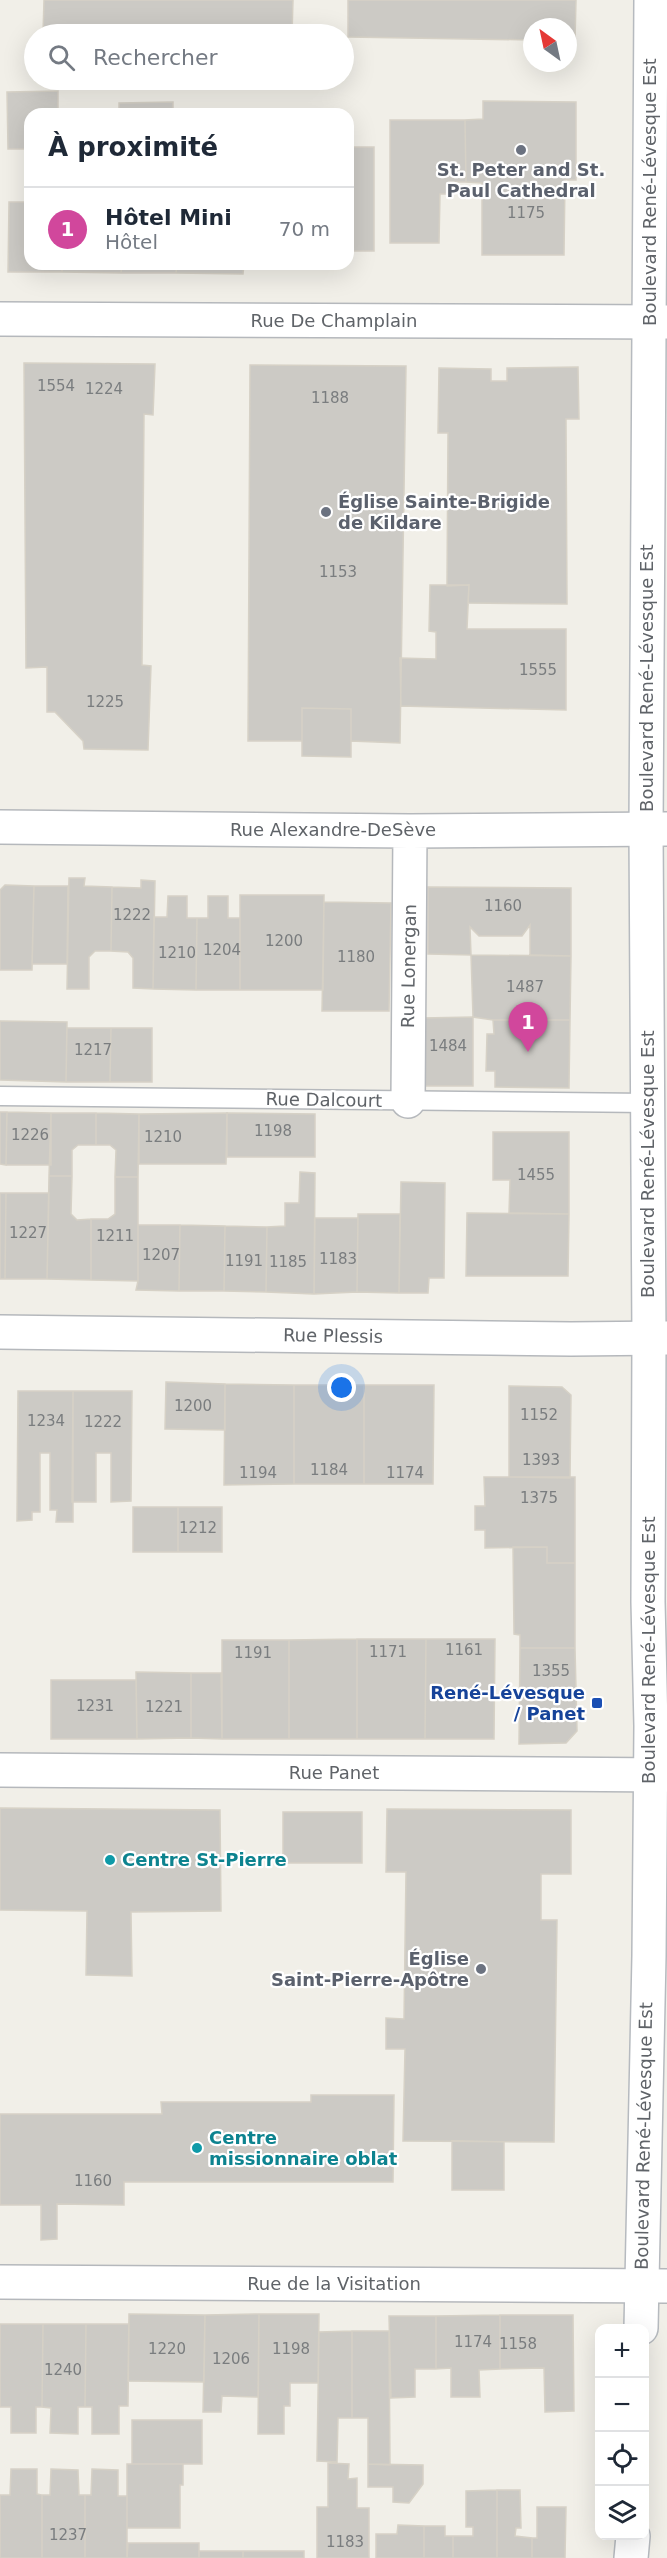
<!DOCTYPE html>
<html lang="fr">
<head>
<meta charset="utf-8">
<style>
	:root { --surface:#fff; --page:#f6f6f7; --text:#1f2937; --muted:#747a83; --line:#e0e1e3; --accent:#ea4335 }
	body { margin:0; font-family:"DejaVu Sans",sans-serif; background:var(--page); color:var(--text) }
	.controls { position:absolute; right:18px; bottom:18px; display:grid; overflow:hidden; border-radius:12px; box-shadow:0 6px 24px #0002 }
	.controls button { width:54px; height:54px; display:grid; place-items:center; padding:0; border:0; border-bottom:2px solid var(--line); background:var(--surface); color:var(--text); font:30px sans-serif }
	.compass { position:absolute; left:523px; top:18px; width:54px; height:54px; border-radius:50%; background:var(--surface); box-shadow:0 6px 24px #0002; rotate:327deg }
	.you { position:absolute; left:342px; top:1388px; width:21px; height:21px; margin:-15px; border:4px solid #fff; border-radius:50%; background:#1a73e8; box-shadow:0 0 0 9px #1a73e833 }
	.badge { display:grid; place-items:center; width:39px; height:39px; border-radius:50%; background:var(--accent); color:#fff; font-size:20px; font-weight:700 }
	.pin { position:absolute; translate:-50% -50px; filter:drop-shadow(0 2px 3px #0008) }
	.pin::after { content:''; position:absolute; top:32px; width:21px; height:18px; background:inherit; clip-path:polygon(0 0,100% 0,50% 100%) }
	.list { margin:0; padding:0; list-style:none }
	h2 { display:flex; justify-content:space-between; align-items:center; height:78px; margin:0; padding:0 24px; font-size:26px }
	h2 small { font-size:20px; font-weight:400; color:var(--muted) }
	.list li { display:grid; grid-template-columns:39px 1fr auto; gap:18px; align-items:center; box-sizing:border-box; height:84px; padding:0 24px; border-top:2px solid var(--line) }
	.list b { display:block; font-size:22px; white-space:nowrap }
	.list p { margin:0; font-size:20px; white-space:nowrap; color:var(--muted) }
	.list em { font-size:20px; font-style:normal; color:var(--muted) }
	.icon { flex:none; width:33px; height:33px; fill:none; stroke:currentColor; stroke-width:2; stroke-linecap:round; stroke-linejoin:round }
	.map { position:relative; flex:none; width:667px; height:2558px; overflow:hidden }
	.search { position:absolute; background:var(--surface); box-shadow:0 6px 24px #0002; left:24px; top:24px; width:330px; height:66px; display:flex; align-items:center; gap:15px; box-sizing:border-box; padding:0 21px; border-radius:33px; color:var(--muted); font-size:22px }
	.panel { position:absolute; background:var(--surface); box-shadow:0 6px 24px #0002; left:24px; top:108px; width:330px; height:162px; border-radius:18px }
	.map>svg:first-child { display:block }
	.building { fill:#cccac5; stroke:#d6d1c6; stroke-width:1.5 }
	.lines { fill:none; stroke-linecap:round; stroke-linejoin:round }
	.service-casing { stroke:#b5b8bc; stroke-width:21 }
	.minor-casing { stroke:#b5b8bc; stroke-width:36 }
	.secondary-casing { stroke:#b6babf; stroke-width:36 }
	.service { stroke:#fff; stroke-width:18 }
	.minor { stroke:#fff; stroke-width:33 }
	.secondary { stroke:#fff; stroke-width:33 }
	.worship-dot { fill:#6b7280; stroke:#fff; stroke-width:2 }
	.transit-dot { fill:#1a4fb4; stroke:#fff; stroke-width:2 }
	.culture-dot { fill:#0f9aa8; stroke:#fff; stroke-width:2 }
	.labels { text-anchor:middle; stroke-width:4.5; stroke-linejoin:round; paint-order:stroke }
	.number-label { font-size:15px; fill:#7a7d7f }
	.worship-label { font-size:18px; font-weight:bold; fill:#5b616d; stroke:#fff }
	.street-label { font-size:18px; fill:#5f6368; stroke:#fff }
	.transit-label { font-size:18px; font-weight:bold; fill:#164399; stroke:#fff; text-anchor:end }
	.culture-label { font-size:18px; font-weight:bold; fill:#0d838f; stroke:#fff; text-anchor:start }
</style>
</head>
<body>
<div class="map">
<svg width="667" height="2558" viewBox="0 0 667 2558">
	<rect width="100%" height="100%" fill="#f1efe8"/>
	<path class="building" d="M44 0H293L292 34H43Z
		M348 0H576L575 41H568V27H532V40L348 37Z
		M58 91V114H30V176V149H8L7 92Z
		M483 101 576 102V180H565L564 255H482V183L466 182 465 120 483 119Z
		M173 102V114H119V103Z
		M390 120H465L466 182H450V194H440L439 243H390Z
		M348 147H374V251H348Z
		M9 202H30V264H62V272H8Z
		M62 264H122L121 273 62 272Z
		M122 264H177L176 273H121Z
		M177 264H244L243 274 176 273Z
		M24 363 155 364 153 415 144 414 142 665 151 666 148 750 84 749 83 741 55 712H47V667L26 668Z
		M250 365 406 366 400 743 351 741V709L302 708V741H248Z
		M578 367 579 419H566L567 604 468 603 469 585 447 586 448 433H438L439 368 491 369V381H507V368Z
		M430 585H469L467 629H566V710L401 706 400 658 436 659V632L429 631Z
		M302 708 351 709V757L302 756Z
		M69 878H85L84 886 112 887 111 951H95L89 957V989H67Z
		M141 880 155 881 153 989 133 988V958L128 952 111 951 112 887 141 888Z
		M5 885 34 886 32 970H0V890Z
		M34 886H68L67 964H32Z
		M428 887 571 888V956L530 955V925L522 936H479L470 927 471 955 428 954Z
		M240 895H324L323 990H240Z
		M168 896H187V918H197L196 990 153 989 154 917H167Z
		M208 896H228V918H240V990H196L197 918H208Z
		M324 902 391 903 389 1011H322Z
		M471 955 571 956 570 1020H493L473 1017Z
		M473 1017V1086H422V1018Z
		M493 1020H570L569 1088 495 1087V1071H486L487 1034H494Z
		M0 1021 67 1022 66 1082 0 1080Z
		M67 1028H111L110 1082H66Z
		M111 1028H152V1082H110Z
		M0 1112H7L6 1165 0 1164Z
		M7 1112 51 1113V1165H6Z
		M51 1113H96V1145H78L72 1150V1176H49Z
		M96 1113 139 1114 138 1177H115L116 1150 110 1145H96Z
		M227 1113 226 1164H139V1114Z
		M227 1113 315 1114V1157H227Z
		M493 1132H569V1214L509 1213 510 1180H493Z
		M300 1172 315 1173 314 1294 266 1292 267 1227 285 1226V1203H299Z
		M49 1176H72L71 1214 77 1220 91 1219V1280L47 1279Z
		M115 1177H138V1281L91 1280V1219H108L115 1214Z
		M401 1182 445 1183 444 1278H429L428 1293H399Z
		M0 1193H6L5 1279H0Z
		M6 1193H49L47 1279H5Z
		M467 1213 569 1214 568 1276H466Z
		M358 1214H400L399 1293 357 1292Z
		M315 1218H358L357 1292 314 1294Z
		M138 1225H180L179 1291 136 1290 138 1281Z
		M180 1225 225 1226 224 1291H179Z
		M225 1226 267 1227 266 1292 224 1291Z
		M166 1382 225 1384V1430L165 1429Z
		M225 1384 294 1385V1484L224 1485Z
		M294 1385H364V1484H294Z
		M364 1385H434L433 1484H364Z
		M509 1386 562 1387 571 1395 570 1478 509 1477Z
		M18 1391H73V1522H56L57 1510H50V1453H40V1512H32V1520L17 1521Z
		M73 1391H132L131 1501 111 1502V1453H96V1502H72Z
		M484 1477H575V1563H547V1547L485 1548V1530H475V1506H485Z
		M133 1507H178V1552H133Z
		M178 1507H222V1552H178Z
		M513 1547H547V1563H575V1648H520V1635L514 1634Z
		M357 1639V1739H289V1640Z
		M357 1639H426L425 1739H357Z
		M426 1639H495L494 1739H425Z
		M222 1640H289V1739H222Z
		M520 1648H575L577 1731 566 1743 519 1744Z
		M136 1672 191 1673V1738L137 1739Z
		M191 1673H221L222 1739 191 1738Z
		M51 1680H136L137 1739H51Z
		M0 1808 220 1810 221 1911 131 1912 132 1976 86 1975 87 1911 0 1910Z
		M387 1809 571 1810V1874H541V1920H557L554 2142 403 2141 405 2049H386V2018L404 2019 406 1872H386Z
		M283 1812H362V1863H283Z
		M311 2095H394L393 2182H124V2205L57 2204V2239L41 2240V2205H0V2114H162L161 2102H311Z
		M452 2141 504 2142V2190H452Z
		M129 2314 205 2315 204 2382 128 2381Z
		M259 2314H319L318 2383H290V2406H284V2434H258Z
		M259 2314 258 2397 222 2396 221 2412H203L205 2315Z
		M500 2315H573L574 2411 545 2412 544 2368 500 2369Z
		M500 2315V2369L479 2370 480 2397H451V2368L436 2369V2316Z
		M389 2316H436V2369H415V2397L391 2398Z
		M0 2324H43L42 2407H36V2433H11V2407H0Z
		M43 2324H86L85 2407H78V2434L50 2433 51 2408 42 2407Z
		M86 2324H129L128 2406H119V2434H92V2407H85Z
		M352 2331H389L390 2465 368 2464V2418H352Z
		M352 2331V2418H338L337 2462 317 2461 319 2332Z
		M132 2420H202V2464H132Z
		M328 2463 349 2464 348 2479 357 2478V2508H369V2558H317V2507H328Z
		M127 2464H183V2485H180V2528H127Z
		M368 2464 423 2465V2484L409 2503 393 2502V2487H368Z
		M11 2469H37V2494L42 2495V2558H0V2495H10Z
		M51 2469 78 2470 79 2495H85V2558H42V2495H50Z
		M92 2469 118 2470V2496H127V2558H85V2495H91Z
		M497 2490V2558H453V2536H473V2527H466V2491Z
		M497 2490H520L521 2528H516L515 2536 532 2538V2558H497Z
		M537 2507H566L565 2558H532V2538H537Z
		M398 2525 424 2526V2558H376V2534H397Z
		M424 2526H445V2536H453V2558H424Z
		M128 2543H199V2558H127Z
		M199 2551H243V2558H199Z
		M243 2551H304V2558H243Z"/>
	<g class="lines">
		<defs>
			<path id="service" d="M0 1096 648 1103"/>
			<path id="minor" d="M0 319 667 322
				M0 827 410 831 667 829
				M408 1101 410 831
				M0 1332 571 1339 667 1338
				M0 1770 667 1775
				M0 2282 667 2286"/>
			<path id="secondary" d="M641 2328 649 1956 651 1726 648 1602 649 1338 646 829 651 0
				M631 2558 633 2536"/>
		</defs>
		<use href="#service" class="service-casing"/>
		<use href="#minor" class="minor-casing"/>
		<use href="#secondary" class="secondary-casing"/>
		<use href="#service" class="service"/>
		<use href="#minor" class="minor"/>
		<use href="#secondary" class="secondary"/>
	</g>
	<g class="worship-dot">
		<circle cx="521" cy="150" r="6"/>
		<circle cx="326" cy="512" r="6"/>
		<circle cx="481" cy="1969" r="6"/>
	</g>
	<rect class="transit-dot" x="591" y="1697" width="12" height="12" rx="3"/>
	<g class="culture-dot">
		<circle cx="110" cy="1860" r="6"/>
		<circle cx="197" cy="2148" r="6"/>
	</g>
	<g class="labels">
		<g class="number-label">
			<text x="526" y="218">1175</text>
			<text x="56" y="391">1554</text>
			<text x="104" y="394">1224</text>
			<text x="330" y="403">1188</text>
			<text x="338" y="577">1153</text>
			<text x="538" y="675">1555</text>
			<text x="105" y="707">1225</text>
			<text x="503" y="911">1160</text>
			<text x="132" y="920">1222</text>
			<text x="284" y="946">1200</text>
			<text x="222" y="955">1204</text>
			<text x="177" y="958">1210</text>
			<text x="356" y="962">1180</text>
			<text x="525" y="992">1487</text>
			<text x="448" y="1051">1484</text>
			<text x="93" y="1055">1217</text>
			<text x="273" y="1136">1198</text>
			<text x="30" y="1140">1226</text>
			<text x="163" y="1142">1210</text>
			<text x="536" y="1180">1455</text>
			<text x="28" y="1238">1227</text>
			<text x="115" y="1241">1211</text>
			<text x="161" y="1260">1207</text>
			<text x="338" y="1264">1183</text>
			<text x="244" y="1266">1191</text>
			<text x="288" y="1267">1185</text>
			<text x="193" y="1411">1200</text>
			<text x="539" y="1420">1152</text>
			<text x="46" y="1426">1234</text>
			<text x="103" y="1427">1222</text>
			<text x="541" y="1465">1393</text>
			<text x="329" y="1475">1184</text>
			<text x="258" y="1478">1194</text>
			<text x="405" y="1478">1174</text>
			<text x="539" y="1503">1375</text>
			<text x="198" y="1533">1212</text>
			<text x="464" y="1655">1161</text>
			<text x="388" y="1657">1171</text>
			<text x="253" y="1658">1191</text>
			<text x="551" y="1676">1355</text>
			<text x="95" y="1711">1231</text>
			<text x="164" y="1712">1221</text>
			<text x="93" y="2186">1160</text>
			<text x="473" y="2347">1174</text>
			<text x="518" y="2349">1158</text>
			<text x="167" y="2354">1220</text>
			<text x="291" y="2354">1198</text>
			<text x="231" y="2364">1206</text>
			<text x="63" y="2375">1240</text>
			<text x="68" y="2540">1237</text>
			<text x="345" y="2547">1183</text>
		</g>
		<g class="worship-label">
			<text x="521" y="176">St. Peter and St.<tspan x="521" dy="21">Paul Cathedral</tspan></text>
			<text x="338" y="508" text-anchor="start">Église Sainte-Brigide<tspan x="338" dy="21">de Kildare</tspan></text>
			<text x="469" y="1965" text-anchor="end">Église<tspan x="469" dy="21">Saint-Pierre-Apôtre</tspan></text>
		</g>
		<g class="street-label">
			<text transform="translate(650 192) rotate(-90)" y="6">Boulevard René-Lévesque Est</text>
			<text x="334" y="327">Rue De Champlain</text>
			<text transform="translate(647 678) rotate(-90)" y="6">Boulevard René-Lévesque Est</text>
			<text x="333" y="836">Rue Alexandre-DeSève</text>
			<text transform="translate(409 966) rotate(-89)" y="6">Rue Lonergan</text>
			<text transform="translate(324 1100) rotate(1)" y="6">Rue Dalcourt</text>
			<text transform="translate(648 1164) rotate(-90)" y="6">Boulevard René-Lévesque Est</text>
			<text transform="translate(333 1336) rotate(1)" y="6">Rue Plessis</text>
			<text transform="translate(649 1650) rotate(-90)" y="6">Boulevard René-Lévesque Est</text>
			<text x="334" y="1779">Rue Panet</text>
			<text transform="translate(644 2136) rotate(-89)" y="6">Boulevard René-Lévesque Est</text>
			<text x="334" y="2290">Rue de la Visitation</text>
		</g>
		<g class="transit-label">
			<text x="585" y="1699">René-Lévesque<tspan x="585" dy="21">/ Panet</tspan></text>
		</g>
		<g class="culture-label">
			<text x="122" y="1866">Centre St-Pierre</text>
			<text x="209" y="2144">Centre<tspan x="209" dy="21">missionnaire oblat</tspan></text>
		</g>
	</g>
</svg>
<div class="controls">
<button>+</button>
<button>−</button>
<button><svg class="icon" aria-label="locate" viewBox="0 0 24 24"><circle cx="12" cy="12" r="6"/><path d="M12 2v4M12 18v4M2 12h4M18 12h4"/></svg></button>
<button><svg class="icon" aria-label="layers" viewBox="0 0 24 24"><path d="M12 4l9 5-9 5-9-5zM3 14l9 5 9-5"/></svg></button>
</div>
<svg class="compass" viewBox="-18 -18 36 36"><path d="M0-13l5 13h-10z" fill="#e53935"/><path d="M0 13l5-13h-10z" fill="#747a83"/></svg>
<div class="you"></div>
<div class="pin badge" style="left:528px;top:1052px;background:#d1479c">1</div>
<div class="search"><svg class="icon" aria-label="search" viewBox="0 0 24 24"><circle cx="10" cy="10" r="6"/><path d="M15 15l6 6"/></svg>Rechercher</div>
<section class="panel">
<h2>À proximité<small></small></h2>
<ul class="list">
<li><span class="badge" style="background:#d1479c">1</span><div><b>Hôtel Mini</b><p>Hôtel</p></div><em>70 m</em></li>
</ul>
</section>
</div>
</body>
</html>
